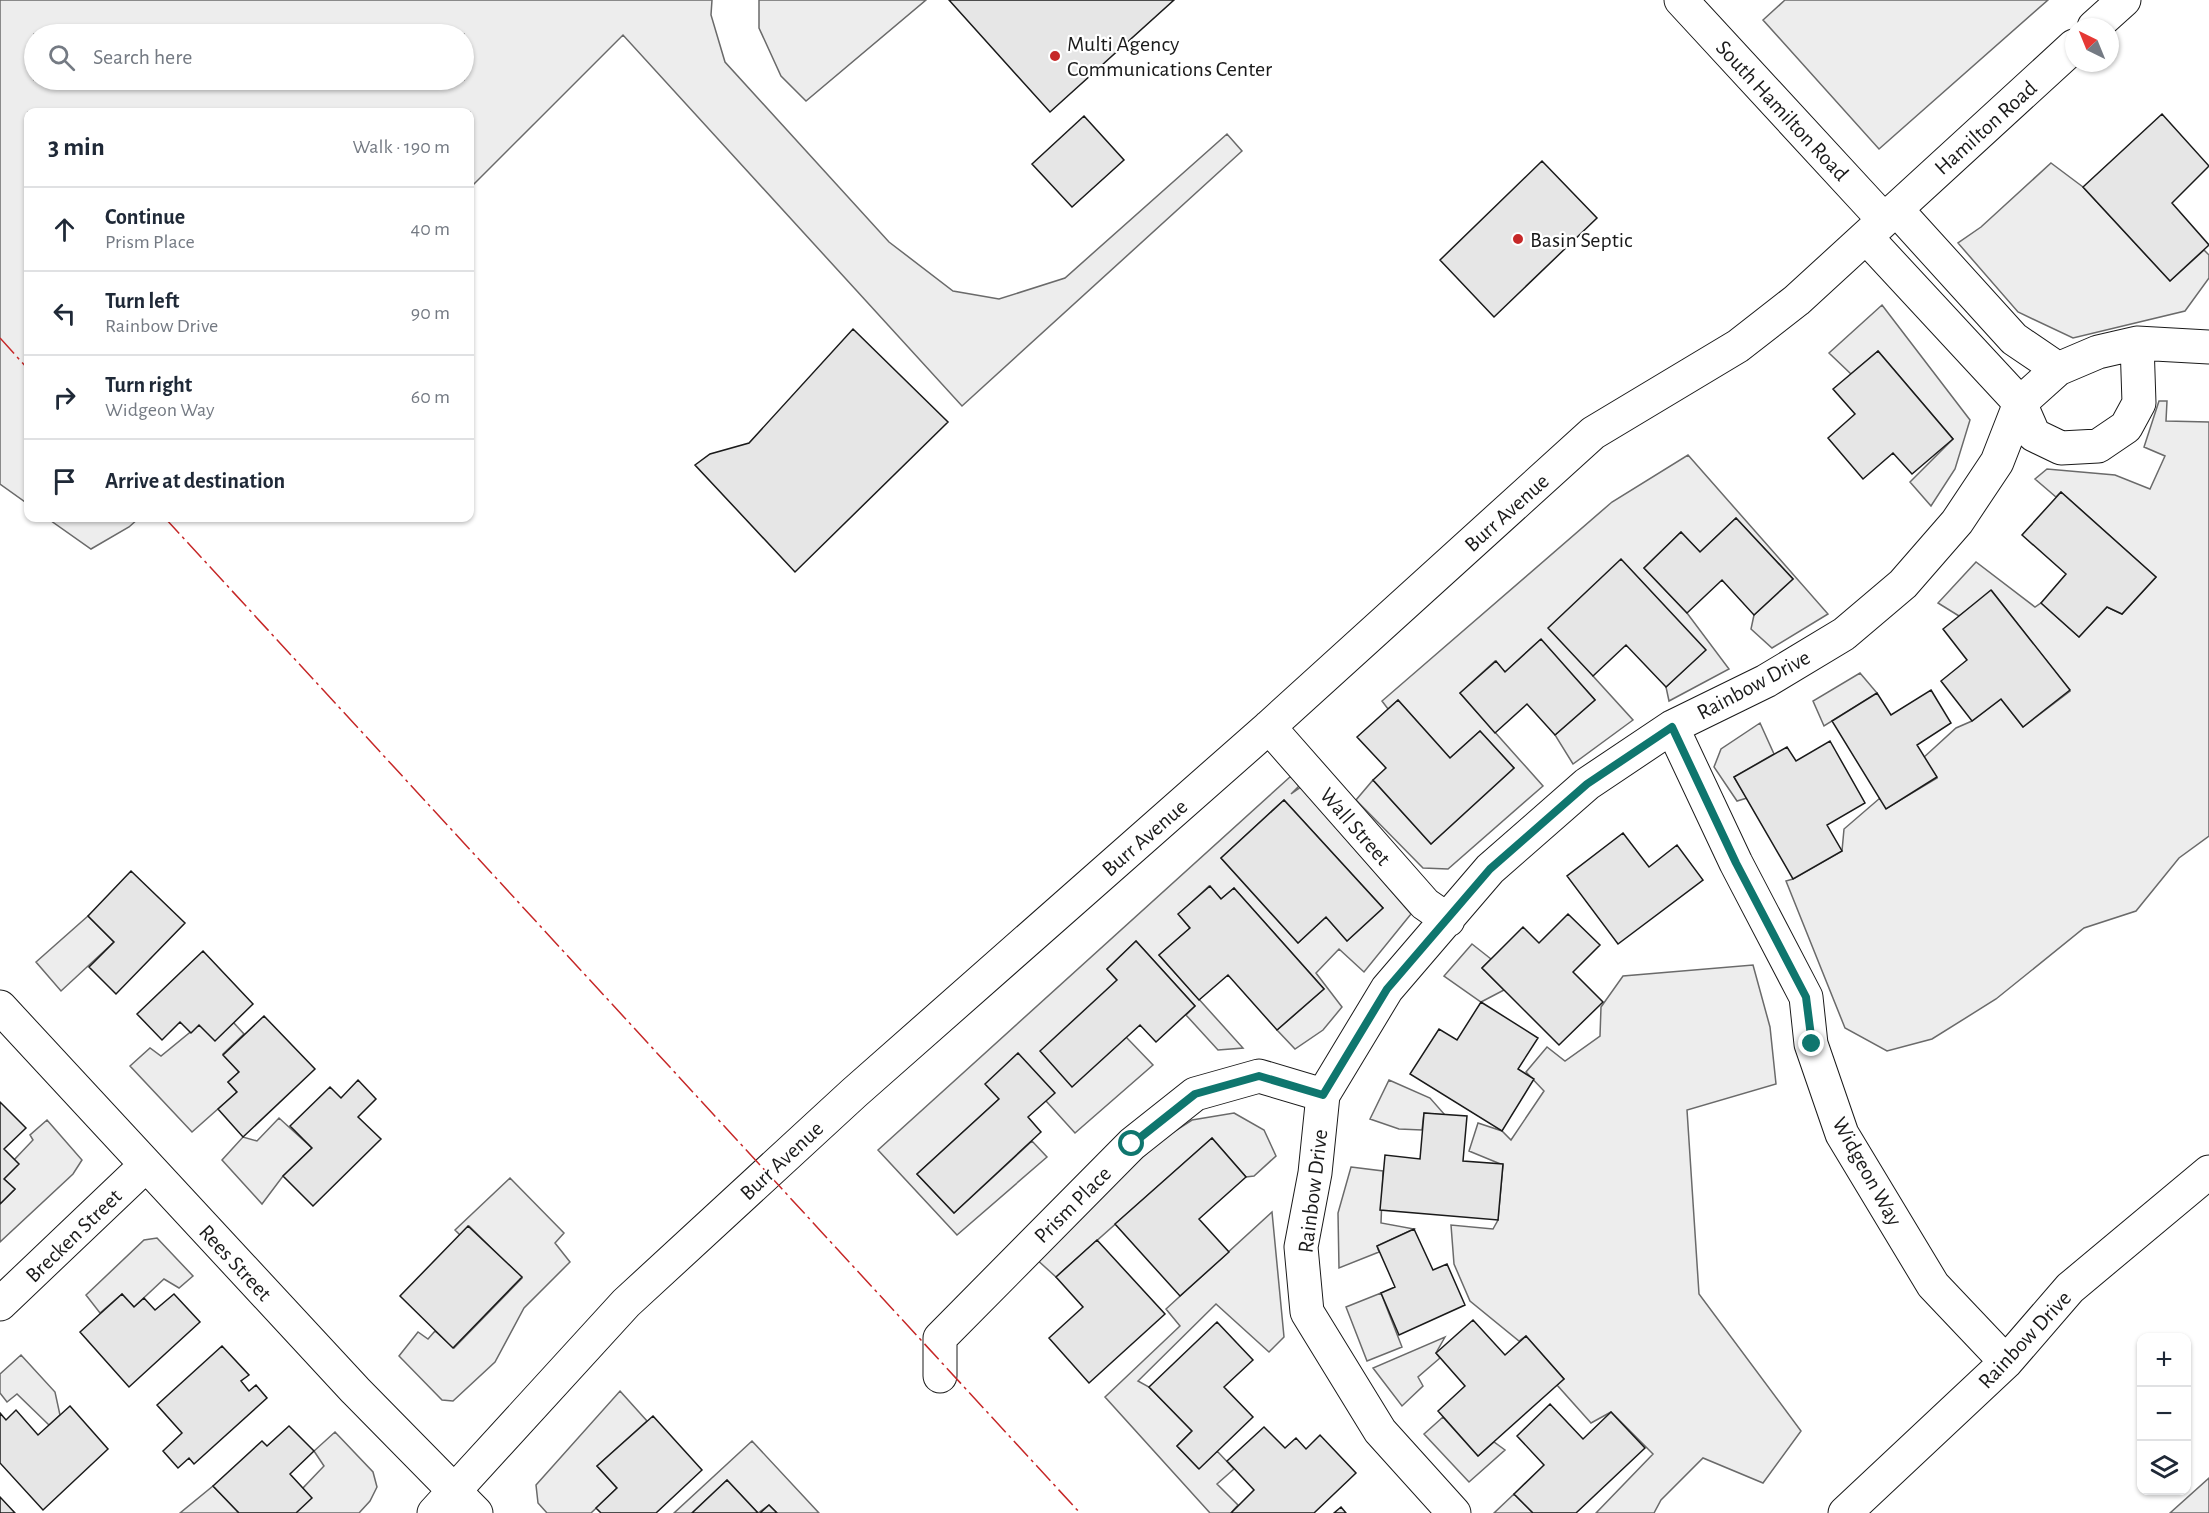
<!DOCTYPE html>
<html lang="en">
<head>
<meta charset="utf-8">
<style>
	:root { --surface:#fff; --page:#f6f6f7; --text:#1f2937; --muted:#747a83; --line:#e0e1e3 }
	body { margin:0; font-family:"Alegreya Sans",sans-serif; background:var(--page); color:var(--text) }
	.controls { position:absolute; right:18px; bottom:18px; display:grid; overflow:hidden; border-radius:12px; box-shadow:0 2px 4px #0004 }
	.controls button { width:54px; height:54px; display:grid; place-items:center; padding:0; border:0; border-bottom:2px solid var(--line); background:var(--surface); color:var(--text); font:30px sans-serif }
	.compass { position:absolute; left:2065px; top:18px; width:54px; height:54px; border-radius:50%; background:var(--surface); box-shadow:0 2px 4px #0004; rotate:317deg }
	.stop { position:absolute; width:18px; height:18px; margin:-14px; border:4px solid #0f766e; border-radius:50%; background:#fff }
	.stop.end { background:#0f766e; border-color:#fff; box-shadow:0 2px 6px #0008 }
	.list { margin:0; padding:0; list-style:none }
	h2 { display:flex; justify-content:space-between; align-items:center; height:78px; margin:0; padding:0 24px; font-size:26px }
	h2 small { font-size:20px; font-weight:400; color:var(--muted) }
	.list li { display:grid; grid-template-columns:39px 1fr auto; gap:18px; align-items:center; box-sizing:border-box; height:84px; padding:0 24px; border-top:2px solid var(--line) }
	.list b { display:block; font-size:22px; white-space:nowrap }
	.list p { margin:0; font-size:20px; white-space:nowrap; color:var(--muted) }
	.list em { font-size:20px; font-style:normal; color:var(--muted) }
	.icon { flex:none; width:33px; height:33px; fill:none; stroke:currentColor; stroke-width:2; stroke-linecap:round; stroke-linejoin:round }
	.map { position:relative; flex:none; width:2209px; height:1513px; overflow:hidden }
	.search { position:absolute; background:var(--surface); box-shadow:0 2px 4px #0004; left:24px; top:24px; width:450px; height:66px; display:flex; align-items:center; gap:15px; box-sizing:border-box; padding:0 21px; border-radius:33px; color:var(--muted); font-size:22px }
	.panel { position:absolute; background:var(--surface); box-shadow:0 2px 4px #0004; left:24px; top:108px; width:450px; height:414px; border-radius:12px }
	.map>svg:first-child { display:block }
	.built { fill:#ededed; stroke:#6a6a6a; stroke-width:1.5; fill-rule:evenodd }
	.building { fill:#e6e6e6; stroke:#1a1a1a; stroke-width:1.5 }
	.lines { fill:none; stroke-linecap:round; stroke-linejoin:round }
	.minor-casing { stroke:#1a1a1a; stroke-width:35 }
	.minor { stroke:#fff; stroke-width:33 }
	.power { stroke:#c62828; stroke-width:1.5; stroke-dasharray:21 4.5 3 4.5; stroke-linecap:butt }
	.route { stroke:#0f766e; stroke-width:8 }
	.poi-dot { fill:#c62828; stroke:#fff; stroke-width:2 }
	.labels { text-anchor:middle; stroke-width:4.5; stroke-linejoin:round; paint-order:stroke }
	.poi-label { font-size:22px; fill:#1a1a1a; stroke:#fff; text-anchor:start }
	.street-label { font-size:22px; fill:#1a1a1a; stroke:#fff }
</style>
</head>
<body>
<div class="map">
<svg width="2209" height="1513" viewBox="0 0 2209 1513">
	<rect width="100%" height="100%" fill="#fff"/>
	<path class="built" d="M0 0H712L711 15 725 62 889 242 953 291 999 299 1065 278 1227 134 1242 151 962 406 623 35 470 188V112H28V504L0 484ZM34 34H464V80H34Z
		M759 0H926L806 101 781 76 759 28Z
		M1785 0H2048L1879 149 1763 20Z
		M2051 163 2083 187 2170 281 2204 250 2209 255V278L2185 311 2073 338 2018 312 1958 243 1981 227Z
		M1882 305 1970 420 1955 469 1931 506 1910 482 1953 439 1878 351 1851 374 1829 353Z
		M2159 401H2167L2166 421 2209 422V836L2179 858 2136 911 2084 928 1996 999 1932 1039 1887 1051 1845 1028 1786 881 1793 879 1842 851 1844 829 1880 798 1887 808 1937 778 1923 758 1956 728 1972 721 2001 699 2023 727 2070 691 1992 591 1959 616 1938 603 1976 562 2035 607 2041 603 2079 637 2107 607 2122 614 2156 577 2061 492 2056 497 2035 479 2047 469 2115 475 2150 489 2165 456 2144 447Z
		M1688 455 1828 614 1772 648 1751 629 1754 615 1793 579 1736 518 1700 552 1681 532 1644 568 1687 613 1729 669 1669 701 1666 687 1705 650 1621 560 1593 676 1633 720 1573 764 1555 735 1595 700 1540 640 1505 672 1495 661 1460 693 1543 786 1448 869 1423 868 1356 800 1373 780 1431 844 1514 768 1480 731 1450 758 1398 700 1388 709 1382 701 1612 502Z
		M47 518H139L129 527 91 549Z
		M1860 673 1877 693 1824 726 1813 701Z
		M1760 723 1774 754 1734 777 1747 798 1737 801 1714 767 1721 749Z
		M1291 776 1299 786 1291 794 1301 787 1411 914 1364 972 1339 949 1316 973 1342 1007 1323 1030 1295 1049 1277 1030 1324 989 1234 888 1221 899 1209 886 1179 914 1190 928 1159 955 1243 1048 1218 1050 1186 1015 1195 1006 1136 941 1107 969 1117 980 1126 1037 1153 1065 1075 1133 1046 1101 999 1099 917 1174 954 1213 1032 1141 1047 1157 957 1235 878 1150ZM1284 800 1383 908 1347 941 1326 917 1298 943 1221 858Z
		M88 916 114 942 61 991 36 962Z
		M1472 944 1491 959 1482 968 1504 990 1481 1002 1444 976Z
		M1753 965 1770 1027 1776 1084 1687 1110 1699 1294 1801 1431 1763 1483 1703 1458 1661 1500 1654 1513H1596L1653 1454 1611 1412 1591 1423 1557 1385 1564 1379 1526 1336 1519 1341 1470 1301 1454 1264 1451 1225 1493 1229 1498 1220 1503 1165 1469 1151 1478 1123 1502 1131 1511 1140 1544 1091 1526 1072 1547 1047 1565 1061 1600 1036 1601 1007 1623 976Z
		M233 1022 244 1034 223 1054 239 1072 228 1082 237 1092 192 1132 130 1066 150 1048 161 1056 199 1025Z
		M1389 1080 1430 1098 1445 1115 1424 1113 1422 1130 1399 1129 1370 1119Z
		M1234 1113 1264 1130 1276 1156 1254 1176 1246 1177 1212 1138 1056 1277 1034 1257 1161 1140 1192 1120Z
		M279 1118 312 1148 283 1176 262 1204 222 1160 243 1137 257 1141Z
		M47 1120 82 1160 73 1174 0 1242V1204L15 1189 4 1179 14 1160 33 1140 30 1135Z
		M1351 1167 1383 1171 1381 1223 1414 1229 1377 1246 1379 1252 1339 1268 1338 1213Z
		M510 1178 564 1233 555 1243 570 1262 524 1308 495 1362 453 1401 442 1400 399 1356 418 1332 428 1339 435 1331 454 1348 522 1278 469 1226 460 1235 455 1230Z
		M1272 1212 1284 1337 1269 1352 1216 1304 1138 1381 1149 1387 1192 1431 1177 1446 1198 1468 1217 1451 1234 1469 1217 1484 1238 1505 1231 1513H1210L1105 1397 1180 1326 1166 1309Z
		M157 1238 193 1276 179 1288 164 1279 134 1307 122 1294 100 1313 86 1295 144 1240Z
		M1381 1293 1402 1347 1367 1361 1346 1307Z
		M1445 1337 1436 1353 1440 1358 1418 1377 1423 1386 1402 1406 1373 1368Z
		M21 1355 55 1392 60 1415 49 1425 17 1394 7 1402 0 1393V1374Z
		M620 1391 647 1421 597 1466 617 1488 591 1513H547L538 1503 536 1485Z
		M1443 1417 1478 1456 1494 1442 1505 1450 1469 1482 1424 1434Z
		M335 1432 373 1472 377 1487 370 1501 359 1513H296L303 1488 324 1466 314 1451Z
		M752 1441 819 1513H777L769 1505 758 1513 727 1480 692 1513H674Z
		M2209 1478V1513H2170Z
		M213 1486 239 1513H180Z
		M1514 1494 1533 1513H1494Z"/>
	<path class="building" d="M949 0H1174L1050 112Z
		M2162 114 2209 166 2172 203 2209 245 2170 281 2083 187Z
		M1084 116 1124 160 1072 207 1032 164Z
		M1542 161 1597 218 1494 317 1440 260Z
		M853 329 948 422 795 572 695 465 710 454 749 443Z
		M1878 351 1953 439 1912 474 1893 453 1863 479 1828 438 1855 414 1833 389Z
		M2061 492 2156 577 2122 614 2107 607 2079 637 2041 603 2066 574 2022 535Z
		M1736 518 1793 579 1754 615 1722 580 1687 613 1644 568 1681 532 1700 552Z
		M1621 559 1706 650 1666 687 1626 645 1593 676 1548 628Z
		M1991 590 2070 690 2023 727 2001 699 1972 721 1941 681 1967 660 1943 629Z
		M1541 639 1595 700 1555 735 1527 704 1495 733 1460 693 1496 661 1505 672Z
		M1931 690 1951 723 1917 745 1937 777 1886 809 1832 721 1877 693 1891 715Z
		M1398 700 1450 758 1480 731 1514 768 1431 844 1373 780 1386 768 1357 737Z
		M1830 741 1865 803 1827 825 1842 851 1793 879 1734 777 1787 747 1796 761Z
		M1284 800 1383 908 1347 941 1326 917 1298 943 1221 858Z
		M1623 833 1649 867 1677 845 1703 880 1618 944 1567 876Z
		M131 871 185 923 116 994 89 967 114 942 88 916Z
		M1210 886 1221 899 1234 888 1324 989 1277 1030 1228 975 1199 1000 1159 955 1190 928 1178 914Z
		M1568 914 1600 945 1573 972 1603 1002 1559 1045 1482 968 1523 927 1539 943Z
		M1136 941 1195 1006 1156 1042 1140 1025 1072 1087 1040 1051 1117 980 1107 969Z
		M203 951 253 1004 215 1041 199 1025 191 1033 180 1022 162 1040 137 1014Z
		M1481 1002 1538 1038 1518 1069 1534 1079 1502 1131 1410 1074 1439 1029 1457 1040Z
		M264 1016 315 1069 243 1137 218 1109 237 1092 228 1082 239 1072 223 1055Z
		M1018 1053 1055 1093 1028 1117 1041 1132 954 1213 917 1174 999 1099 985 1084Z
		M358 1080 376 1099 358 1117 381 1139 313 1206 283 1176 312 1148 290 1126 330 1087 341 1098Z
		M0 1102 26 1128 4 1149 19 1164 4 1179 15 1189 0 1204Z
		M1424 1113 1467 1116 1463 1161 1503 1164 1498 1220 1380 1210 1385 1155 1420 1159Z
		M1212 1138 1246 1177 1199 1219 1229 1252 1180 1296 1115 1224Z
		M468 1226 522 1277 453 1348 400 1296Z
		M1414 1229 1433 1270 1447 1264 1465 1305 1399 1335 1381 1293 1395 1287 1377 1246Z
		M1097 1240 1165 1314 1089 1383 1049 1338 1083 1307 1056 1277Z
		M122 1294 134 1307 144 1298 155 1310 174 1294 200 1322 129 1387 80 1332Z
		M1473 1320 1505 1355 1526 1336 1564 1379 1478 1456 1438 1411 1465 1386 1436 1353Z
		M1217 1322 1253 1360 1224 1387 1253 1417 1199 1469 1177 1446 1192 1431 1149 1387Z
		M222 1346 249 1375 241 1381 249 1391 256 1385 267 1398 194 1464 189 1458 178 1468 163 1451 182 1433 157 1405Z
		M1550 1404 1583 1439 1611 1412 1645 1448 1576 1513H1533L1514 1494 1544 1465 1517 1436Z
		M70 1406 108 1449 43 1510 0 1463V1413L6 1420 16 1410 38 1435Z
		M653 1416 702 1470 656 1513H601L596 1508 617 1488 597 1466Z
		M289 1426 314 1451 290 1474 312 1498 296 1513H239L213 1486 262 1441 267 1446Z
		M1264 1427 1285 1448 1296 1438 1306 1449 1320 1435 1356 1473 1314 1513H1231L1254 1490 1227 1461Z
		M727 1480 758 1513H692Z
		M0 1497 15 1513H0Z
		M769 1505 777 1513H760Z
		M1341 1507 1346 1513H1334Z"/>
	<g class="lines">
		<defs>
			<path id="minor" d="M1681 0 1884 220
				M2094 27 2124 0
				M1896 209 2014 339 2058 369
				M1866 237 2020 403 2034 435 2061 448 2098 446 2126 427 2139 403 2137 343
				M1269 727 1425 904 1448 920
				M1672 727 1736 863 1806 997 1811 1044 1842 1134 1933 1285 2006 1362
				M0 1007 355 1390 476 1513
				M0 1304 145 1166
				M940 1376V1338L1132 1144 1195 1094 1259 1076 1323 1095
				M434 1513 626 1303 854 1093 1269 727 1593 433 1738 346 1797 300 2074 46
				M1454 1513 1380 1431 1307 1312 1301 1247 1315 1173 1323 1095 1387 989 1490 869 1587 784 1672 727 1766 681 1844 634 1903 584 1957 522 1997 462 2020 403 2058 369 2098 352 2137 343 2209 347
				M1845 1513 2006 1362 2070 1288 2209 1172"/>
		</defs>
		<use href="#minor" class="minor-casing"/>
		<use href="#minor" class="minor"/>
		<path class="power" d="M0 338 28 369
			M165 518 1080 1513"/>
	</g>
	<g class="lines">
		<path class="route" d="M1132 1144 1195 1094 1259 1076 1323 1095 1387 989 1490 869 1587 784 1672 727 1736 863 1806 997 1812 1044"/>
	</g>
	<g class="poi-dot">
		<circle cx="1055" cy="56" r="6"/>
		<circle cx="1518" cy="239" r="6"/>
	</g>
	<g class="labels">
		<g class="poi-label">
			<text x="1067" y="51">Multi Agency<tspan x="1067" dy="25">Communications Center</tspan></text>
			<text x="1530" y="247">Basin Septic</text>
		</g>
		<g class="street-label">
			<text transform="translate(1783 110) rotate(47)" y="8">South Hamilton Road</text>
			<text transform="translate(1985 127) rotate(-42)" y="8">Hamilton Road</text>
			<text transform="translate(1506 512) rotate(-42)" y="8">Burr Avenue</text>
			<text transform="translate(1753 684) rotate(-28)" y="8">Rainbow Drive</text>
			<text transform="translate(1356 826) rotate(49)" y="8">Wall Street</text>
			<text transform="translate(1144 837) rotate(-41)" y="8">Burr Avenue</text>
			<text transform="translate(781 1160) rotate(-43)" y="8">Burr Avenue</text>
			<text transform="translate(1868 1171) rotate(61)" y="8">Widgeon Way</text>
			<text transform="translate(1312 1191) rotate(-83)" y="8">Rainbow Drive</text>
			<text transform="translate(1072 1204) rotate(-45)" y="8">Prism Place</text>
			<text transform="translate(73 1235) rotate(-44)" y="8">Brecken Street</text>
			<text transform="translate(236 1262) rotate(47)" y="8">Rees Street</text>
			<text transform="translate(2024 1339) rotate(-47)" y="8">Rainbow Drive</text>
		</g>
	</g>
</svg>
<div class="controls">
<button>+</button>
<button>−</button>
<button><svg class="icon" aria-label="layers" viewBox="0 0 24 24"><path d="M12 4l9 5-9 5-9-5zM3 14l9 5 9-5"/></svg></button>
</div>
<svg class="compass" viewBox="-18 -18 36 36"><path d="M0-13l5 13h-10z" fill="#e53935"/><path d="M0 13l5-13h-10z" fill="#747a83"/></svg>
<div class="stop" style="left:1132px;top:1144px"></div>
<div class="stop end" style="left:1812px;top:1044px"></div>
<div class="search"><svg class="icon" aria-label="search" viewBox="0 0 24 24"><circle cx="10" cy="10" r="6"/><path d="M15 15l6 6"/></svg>Search here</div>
<section class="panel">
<h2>3 min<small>Walk · 190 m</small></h2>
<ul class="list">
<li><svg class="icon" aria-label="ahead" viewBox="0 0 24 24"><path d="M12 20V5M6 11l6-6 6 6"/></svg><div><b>Continue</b><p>Prism Place</p></div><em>40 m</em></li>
<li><svg class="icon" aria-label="left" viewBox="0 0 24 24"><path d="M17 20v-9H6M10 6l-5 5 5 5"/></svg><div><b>Turn left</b><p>Rainbow Drive</p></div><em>90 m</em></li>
<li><svg class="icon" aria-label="right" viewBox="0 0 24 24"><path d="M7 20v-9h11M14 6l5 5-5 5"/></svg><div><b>Turn right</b><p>Widgeon Way</p></div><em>60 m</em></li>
<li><svg class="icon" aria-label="arrive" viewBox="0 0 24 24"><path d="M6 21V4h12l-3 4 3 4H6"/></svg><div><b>Arrive at destination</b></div></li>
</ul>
</section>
</div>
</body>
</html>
